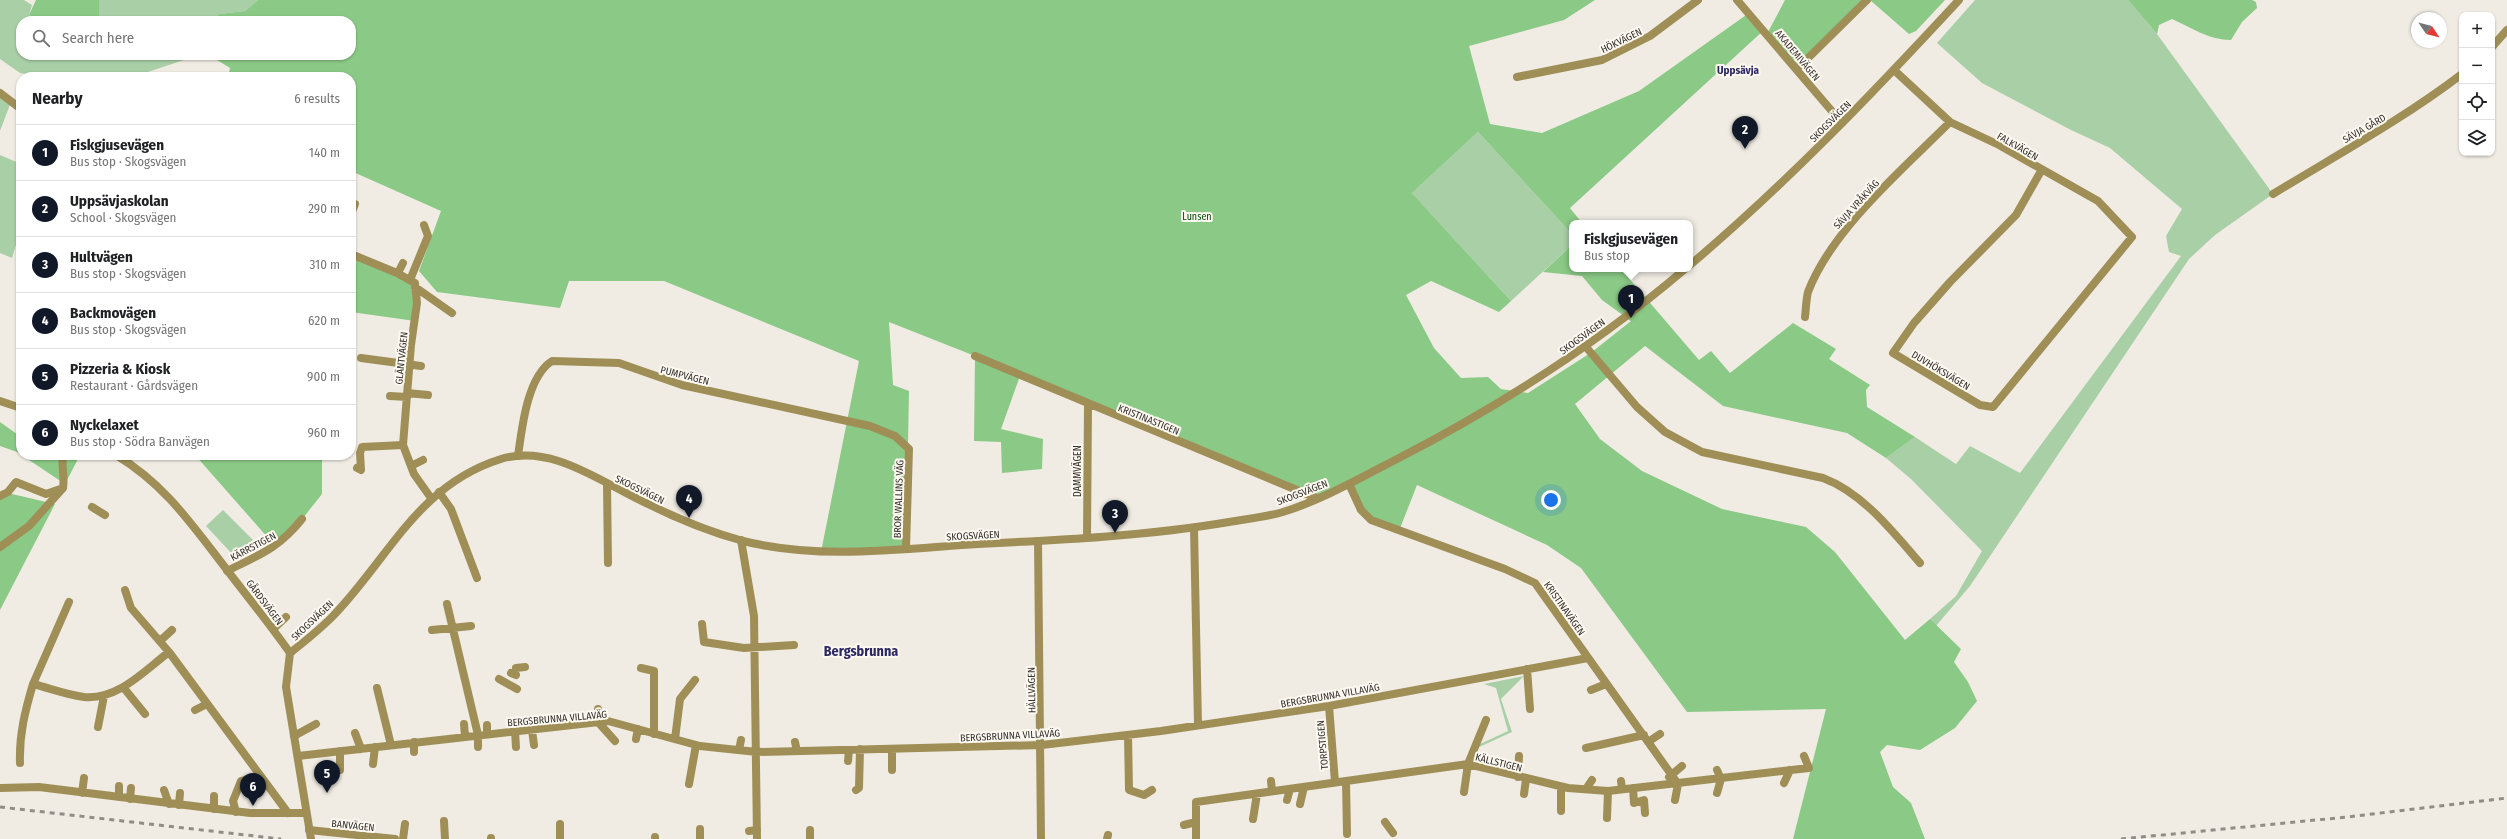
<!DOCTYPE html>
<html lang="en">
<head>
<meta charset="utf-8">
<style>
	:root { --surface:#fff; --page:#f6f6f6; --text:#202124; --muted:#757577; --line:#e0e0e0; --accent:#111827 }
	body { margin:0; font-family:"Fira Sans Condensed",sans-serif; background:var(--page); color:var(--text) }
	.controls { position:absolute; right:12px; top:12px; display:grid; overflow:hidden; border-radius:8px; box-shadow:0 1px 3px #0004 }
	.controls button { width:36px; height:36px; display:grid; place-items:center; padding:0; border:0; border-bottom:1px solid var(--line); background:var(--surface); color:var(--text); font:20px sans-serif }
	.compass { position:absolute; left:2411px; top:12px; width:36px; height:36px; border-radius:50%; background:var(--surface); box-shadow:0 1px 3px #0004; rotate:125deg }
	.you { position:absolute; left:1551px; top:500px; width:14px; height:14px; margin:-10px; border:3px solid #fff; border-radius:50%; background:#1a73e8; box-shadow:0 0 0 6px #1a73e833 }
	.badge { display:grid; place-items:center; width:26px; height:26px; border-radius:50%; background:var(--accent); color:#fff; font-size:13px; font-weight:700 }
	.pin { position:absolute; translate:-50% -33px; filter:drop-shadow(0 1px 2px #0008) }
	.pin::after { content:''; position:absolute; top:21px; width:14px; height:12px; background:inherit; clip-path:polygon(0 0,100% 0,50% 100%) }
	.popup { position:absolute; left:1569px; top:220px; width:124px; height:52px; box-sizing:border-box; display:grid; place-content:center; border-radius:8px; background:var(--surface); filter:drop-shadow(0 1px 3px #0005); font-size:13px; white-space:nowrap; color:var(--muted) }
	.popup b { font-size:15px; color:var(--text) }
	.popup::after { content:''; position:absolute; left:50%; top:100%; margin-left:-8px; border:8px solid transparent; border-top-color:var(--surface) }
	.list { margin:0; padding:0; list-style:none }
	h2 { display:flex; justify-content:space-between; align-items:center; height:52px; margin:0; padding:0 16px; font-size:17px }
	h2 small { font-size:13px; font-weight:400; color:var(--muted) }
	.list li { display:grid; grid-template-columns:26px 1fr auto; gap:12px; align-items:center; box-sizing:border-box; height:56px; padding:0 16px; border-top:1px solid var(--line) }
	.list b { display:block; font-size:15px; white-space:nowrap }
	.list p { margin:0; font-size:13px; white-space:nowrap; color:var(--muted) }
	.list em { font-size:13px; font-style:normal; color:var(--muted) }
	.icon { flex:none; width:22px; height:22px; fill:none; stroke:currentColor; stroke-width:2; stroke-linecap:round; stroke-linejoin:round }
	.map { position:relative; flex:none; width:2507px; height:839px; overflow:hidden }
	.search { position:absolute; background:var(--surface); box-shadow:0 1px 3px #0004; left:16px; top:16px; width:340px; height:44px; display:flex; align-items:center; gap:10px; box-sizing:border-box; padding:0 14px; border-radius:16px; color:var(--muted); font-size:15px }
	.panel { position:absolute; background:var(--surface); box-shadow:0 1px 3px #0004; left:16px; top:72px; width:340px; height:388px; border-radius:16px }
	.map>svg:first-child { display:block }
	.green { fill:#a9cfa6 }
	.forest { fill:#8ac986 }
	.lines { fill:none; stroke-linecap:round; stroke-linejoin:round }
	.minor { stroke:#9f8f57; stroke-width:8 }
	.tertiary { stroke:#9f8f57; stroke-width:8 }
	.rail { stroke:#908d87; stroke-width:3; stroke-dasharray:5 5; stroke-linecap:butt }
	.labels { text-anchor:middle; stroke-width:4; stroke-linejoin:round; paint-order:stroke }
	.street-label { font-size:10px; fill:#32302d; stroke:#fdf9f1 }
	.park-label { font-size:10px; fill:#024805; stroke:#fdf9f1 }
	.neighbourhood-label { font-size:11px; font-weight:bold; fill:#2b2862; stroke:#fdf9f1 }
	.district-label { font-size:14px; font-weight:bold; fill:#2b2862; stroke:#fdf9f1 }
</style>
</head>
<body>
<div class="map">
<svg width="2507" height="839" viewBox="0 0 2507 839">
	<rect width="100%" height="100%" fill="#f0ece4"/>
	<path class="green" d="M0 0H24L32 5 29 15 39 21H21V55H199L133 77H40L20 73 0 59Z
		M99 0H258L245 11 219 14 212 21H99Z
		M1975 0H2128L2157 34 2273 194 2215 235 2189 259 1970 586 1936 626 1930 619 1956 596 1982 551 1911 479 1886 458 1915 437 1956 464 1970 446 2020 473 2181 256 2169 252 2166 236 2182 209 2110 148 2071 130 1982 83 1937 43Z
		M0 93 11 102 0 131Z
		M1478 132 1572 234V245L1511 301 1412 193Z
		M0 155 21 164V228L12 258 0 253Z
		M223 510 253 540 235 557 206 526Z
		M1524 676 1501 699 1512 732 1477 748 1478 745 1508 731 1496 688 1484 684Z"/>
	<path class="forest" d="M36 0H99V21H39L29 15Z
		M258 0H1595L1564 20 1469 46 1490 124 1542 133 1639 91 1749 13 1764 30 1570 208 1582 223H1572V234L1478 132 1412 193 1511 301 1499 312 1431 281 1406 295 1434 348 1461 378 1488 377 1501 389 1528 393 1592 352 1631 321 1602 300 1582 276 1543 272 1572 245V269H1621L1699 360 1711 351 1730 373 1793 323 1836 349 1829 359 1870 385 1866 390 1867 407 1915 437 1886 458 1847 433 1723 406 1645 346 1575 404 1600 439 1642 471 1722 509 1806 527 1835 552 1905 640 1930 619 1961 649 1954 662 1968 682 1977 701 1955 728 1920 750 1887 745 1880 752 1893 787 1911 803 1925 839H1793L1826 709 1687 712 1581 568 1547 545 1417 485 1399 531 1371 520 1349 484 1316 498 1020 376 1001 429 1043 439 1042 469 1002 473 1001 442 974 441 975 356 889 322 893 385 909 391 906 548 821 552 859 361 664 281H569L560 308 437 292 419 271 441 211 351 171V77H228L230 68 209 55H351V21H212L219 14 245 11Z
		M1785 0H1867L1797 69 1767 34Z
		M1870 0H1945L1916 31 1909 34Z
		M2128 0H2252L2256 2 2257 8 2242 22 2231 40C2209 40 2192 28 2172 19L2159 25 2157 34Z
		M351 254 415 283V321L351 312Z
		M0 422 21 437V455H80L65 484 17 452 0 446Z
		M195 455H322V494L288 537 276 547Z
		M12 494 55 504 0 610V498Z"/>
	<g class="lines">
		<path class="minor" d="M1737 0 1842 123
			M2492 47 2507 30
			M1797 69 1867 0
			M1894 70 1950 122 1999 145 2098 201 2132 237 1993 407 1980 405 1893 353 1914 323 1950 282 2016 215 2041 171
			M1517 77 1602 60 1650 36 1698 0
			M0 93 21 109
			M2273 194C2337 155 2403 119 2462 74
			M351 214 355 204
			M351 237V236
			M351 254 397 273 415 283 417 303 411 345 403 445 414 474 431 498
			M398 273 403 263
			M410 280 428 236 424 225
			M415 287 452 313
			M1805 317C1806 309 1806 300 1808 292 1832 229 1903 169 1950 122
			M1586 347 1637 407 1665 432 1702 452 1823 478C1863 493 1893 532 1920 563
			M975 356 1316 498
			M361 358 421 366
			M407 393 428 395
			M390 396 407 397
			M0 401 21 408
			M116 455C164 484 190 522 224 566 246 595 269 623 290 653
			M518 456C522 428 527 377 552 361L619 363 682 385 870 426 895 436 909 449 906 548
			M411 466 423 460
			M357 468 361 470 360 453 362 447 403 445
			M607 484 608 563
			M1349 484 1361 510 1371 520 1505 569 1535 583 1678 784 1675 800
			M439 492 451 509 477 578
			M0 496 8 492 16 482 46 494 63 488C65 476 61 467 63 455
			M92 507 105 515
			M1194 528 1198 725
			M1087 538 1088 404
			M741 540 754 616 757 839
			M1038 541 1041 839
			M0 547 29 526 63 488
			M227 571C259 555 279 548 302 519
			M125 590 131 608 169 652 288 813
			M447 604 478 735V747
			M702 624 704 642 744 648 794 645
			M273 629 286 617
			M432 630 471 626
			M160 641 172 630
			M516 668 525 667
			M641 668 654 671V734
			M1527 669 1530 709
			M511 673 516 675
			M499 679 517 689
			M33 684 69 602
			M123 687 145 714
			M377 688 391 745
			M1591 690 1606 684
			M1329 706 1335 782
			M598 709V722L615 741
			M195 710 207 704
			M464 724 465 736
			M487 725V734
			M98 727 104 696
			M532 730 534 745
			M515 731 516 747
			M355 733 361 749
			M1128 735 1129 790 1144 795 1152 790
			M294 736 316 724
			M636 739 638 729
			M675 739 680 699 695 680
			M414 742V752
			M795 742 797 751
			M1648 742 1660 734
			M1586 748 1644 735
			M739 750 741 740
			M340 751V770
			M298 756 608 721 700 746 757 752 1042 745 1161 731 1329 706 1588 658
			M848 761 849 750
			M20 763C19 735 25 711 33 684 49 688 68 695 84 697 118 700 144 671 169 652
			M373 764 375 747
			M892 770V749
			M1717 770 1721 779 1717 793
			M1518 777 1519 756
			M1669 777 1682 766
			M1271 781 1272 791
			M1346 781 1347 834
			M1621 781 1622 789
			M1784 783 1790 770
			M689 784 696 745
			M1561 787V811
			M0 788 39 787 250 813H306
			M1633 788 1634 803 1644 800 1645 813
			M1586 789 1592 780
			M164 790 169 804
			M856 790 859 788 860 749
			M1464 792 1468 764 1486 720
			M82 793 84 778
			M1524 794 1526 779
			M214 796V809
			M119 797V786
			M130 799 131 788
			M1287 800 1290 789
			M1300 804 1304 787
			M179 805 180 793
			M236 812 233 801 241 781 260 776
			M1607 818 1608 791
			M1253 819 1257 794
			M444 821 445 839
			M1385 822 1393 833
			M560 824V839
			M1184 825 1196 822
			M700 829V839
			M309 830 395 839
			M749 831 757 830
			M655 837V839
			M491 838V839
			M403 839 405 824
			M810 839V830
			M1107 839 1108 835
			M1196 839V802L1468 764 1568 788 1608 791 1809 768 1804 756"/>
		<path class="tertiary" d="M1690 265C1786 184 1873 93 1959 0
			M311 839 286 687 290 653C304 642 319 630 332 617 388 560 417 485 501 459 553 443 603 484 648 504 678 519 710 532 743 541 820 560 900 549 978 544 1062 540 1146 536 1229 522 1246 519 1266 517 1283 512 1322 500 1360 478 1397 459 1500 406 1597 344 1685 269"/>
		<path class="rail" d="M0 807 281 839
			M2121 839 2347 817 2507 798"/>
	</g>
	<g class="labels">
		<g class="street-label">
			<text transform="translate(1621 40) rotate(-26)" y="4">HÖKVÄGEN</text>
			<text transform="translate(1798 55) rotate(50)" y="4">AKADEMIVÄGEN</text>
			<text transform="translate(1830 121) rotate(-45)" y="4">SKOGSVÄGEN</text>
			<text transform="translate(2364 128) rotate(-30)" y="4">SÄVJA GÅRD</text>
			<text transform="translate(2018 146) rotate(30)" y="4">FALKVÄGEN</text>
			<text transform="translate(1856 204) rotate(-48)" y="4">SÄVJA VRÅKVÄG</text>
			<text transform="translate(1582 336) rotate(-36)" y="4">SKOGSVÄGEN</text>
			<text transform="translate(401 358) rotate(-84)" y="4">GLÄNTVÄGEN</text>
			<text transform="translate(1941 370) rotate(31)" y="4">DUVHÖKSVÄGEN</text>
			<text transform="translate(685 375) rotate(14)" y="4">PUMPVÄGEN</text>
			<text transform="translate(1149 419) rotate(22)" y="4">KRISTINASTIGEN</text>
			<text transform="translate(1077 471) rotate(-90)" y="4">DAMMVÄGEN</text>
			<text transform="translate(640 489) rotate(26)" y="4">SKOGSVÄGEN</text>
			<text transform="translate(1302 492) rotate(-21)" y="4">SKOGSVÄGEN</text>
			<text transform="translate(898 499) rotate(-88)" y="4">BROR WALLINS VÄG</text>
			<text transform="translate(973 535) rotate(-3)" y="4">SKOGSVÄGEN</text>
			<text transform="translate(253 546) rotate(-28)" y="4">KÄRRSTIGEN</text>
			<text transform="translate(265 602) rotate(53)" y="4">GÅRDSVÄGEN</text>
			<text transform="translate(1565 608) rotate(55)" y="4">KRISTINAVÄGEN</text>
			<text transform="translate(312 620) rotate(-43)" y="4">SKOGSVÄGEN</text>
			<text transform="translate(1031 690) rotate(-91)" y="4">HÄLLVÄGEN</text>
			<text transform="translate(1330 695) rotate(-10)" y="4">BERGSBRUNNA VILLAVÄG</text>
			<text transform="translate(557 718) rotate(-5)" y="4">BERGSBRUNNA VILLAVÄG</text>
			<text transform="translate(1010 735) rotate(-3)" y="4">BERGSBRUNNA VILLAVÄG</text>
			<text transform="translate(1322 745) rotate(-95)" y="4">TORPSTIGEN</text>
			<text transform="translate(1499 762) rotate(14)" y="4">KÄLLSTIGEN</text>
			<text transform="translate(353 825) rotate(6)" y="4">BANVÄGEN</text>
		</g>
		<g class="park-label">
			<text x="1197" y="220">Lunsen</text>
		</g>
		<g class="neighbourhood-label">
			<text x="1738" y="74">Uppsävja</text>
		</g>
		<g class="district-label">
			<text x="861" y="656">Bergsbrunna</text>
		</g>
	</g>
</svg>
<div class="controls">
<button>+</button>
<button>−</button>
<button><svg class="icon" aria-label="locate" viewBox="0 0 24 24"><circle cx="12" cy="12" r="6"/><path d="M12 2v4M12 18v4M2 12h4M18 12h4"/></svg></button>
<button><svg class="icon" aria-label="layers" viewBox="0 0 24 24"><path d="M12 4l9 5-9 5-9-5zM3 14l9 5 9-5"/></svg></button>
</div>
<svg class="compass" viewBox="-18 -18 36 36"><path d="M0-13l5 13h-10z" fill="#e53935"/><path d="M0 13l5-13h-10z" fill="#757577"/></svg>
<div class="you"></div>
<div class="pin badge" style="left:1631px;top:318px">1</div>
<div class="popup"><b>Fiskgjusevägen</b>Bus stop</div>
<div class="pin badge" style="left:1745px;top:149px">2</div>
<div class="pin badge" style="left:1115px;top:533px">3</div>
<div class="pin badge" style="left:689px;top:518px">4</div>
<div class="pin badge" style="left:327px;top:793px">5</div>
<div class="pin badge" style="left:253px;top:806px">6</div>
<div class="search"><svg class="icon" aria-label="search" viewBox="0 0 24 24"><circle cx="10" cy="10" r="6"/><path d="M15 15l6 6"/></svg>Search here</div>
<section class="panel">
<h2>Nearby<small>6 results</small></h2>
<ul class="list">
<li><span class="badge">1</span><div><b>Fiskgjusevägen</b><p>Bus stop · Skogsvägen</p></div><em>140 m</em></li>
<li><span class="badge">2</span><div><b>Uppsävjaskolan</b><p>School · Skogsvägen</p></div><em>290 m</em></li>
<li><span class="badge">3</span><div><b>Hultvägen</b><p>Bus stop · Skogsvägen</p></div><em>310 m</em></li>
<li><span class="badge">4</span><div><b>Backmovägen</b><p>Bus stop · Skogsvägen</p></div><em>620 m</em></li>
<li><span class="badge">5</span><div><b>Pizzeria &amp; Kiosk</b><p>Restaurant · Gårdsvägen</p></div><em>900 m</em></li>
<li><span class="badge">6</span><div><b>Nyckelaxet</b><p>Bus stop · Södra Banvägen</p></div><em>960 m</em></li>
</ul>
</section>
</div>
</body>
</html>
